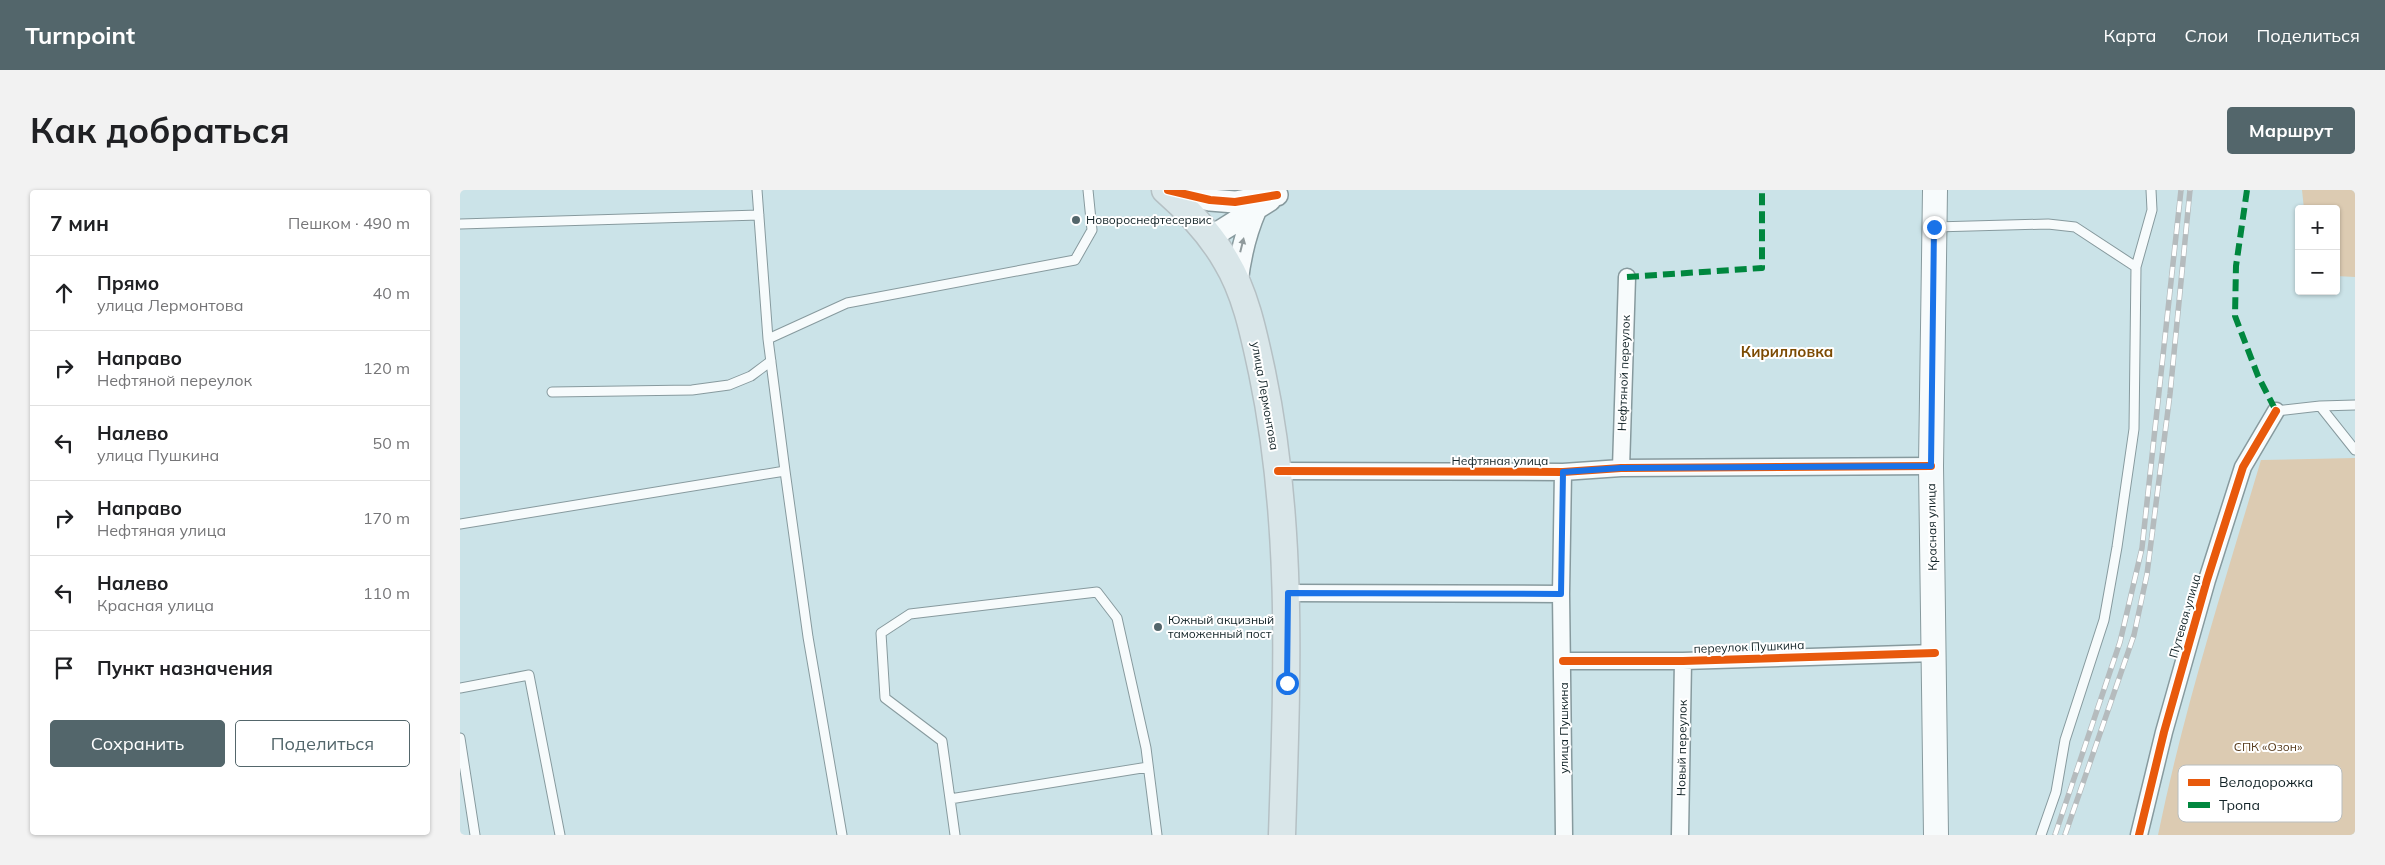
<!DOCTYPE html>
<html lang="ru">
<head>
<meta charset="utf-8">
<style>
	:root { --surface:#fff; --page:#f2f2f2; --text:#202124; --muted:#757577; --line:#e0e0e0; --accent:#53666b }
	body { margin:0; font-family:Mulish,sans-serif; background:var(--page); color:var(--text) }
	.controls { position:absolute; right:15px; top:15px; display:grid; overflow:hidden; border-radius:5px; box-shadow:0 1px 4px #0004 }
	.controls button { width:45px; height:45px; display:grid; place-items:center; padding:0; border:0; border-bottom:1px solid var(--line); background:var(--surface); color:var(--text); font:25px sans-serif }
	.stop { position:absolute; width:15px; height:15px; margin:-11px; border:4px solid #1a73e8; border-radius:50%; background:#fff }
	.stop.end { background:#1a73e8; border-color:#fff; box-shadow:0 1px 5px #0008 }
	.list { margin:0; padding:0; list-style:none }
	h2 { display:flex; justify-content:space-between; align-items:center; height:65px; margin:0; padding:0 20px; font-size:21px }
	h2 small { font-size:16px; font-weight:400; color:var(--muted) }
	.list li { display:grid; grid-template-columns:32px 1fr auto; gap:15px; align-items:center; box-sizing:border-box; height:75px; padding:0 20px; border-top:1px solid var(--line) }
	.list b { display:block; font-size:19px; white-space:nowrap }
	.list p { margin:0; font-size:16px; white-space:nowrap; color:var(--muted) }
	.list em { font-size:16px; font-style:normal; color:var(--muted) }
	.actions { display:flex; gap:10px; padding:15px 20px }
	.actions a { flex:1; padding:11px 0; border:1px solid var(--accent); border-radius:5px; text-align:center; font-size:18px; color:var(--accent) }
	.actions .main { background:var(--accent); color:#fff }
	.icon { flex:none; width:28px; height:28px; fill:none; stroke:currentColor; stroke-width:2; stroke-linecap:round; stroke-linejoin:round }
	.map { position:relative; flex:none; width:1895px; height:645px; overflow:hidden; border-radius:5px }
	header { display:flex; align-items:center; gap:30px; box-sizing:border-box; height:70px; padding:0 25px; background:var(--accent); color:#fff }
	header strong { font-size:24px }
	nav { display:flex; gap:28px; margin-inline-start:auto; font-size:18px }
	.intro { display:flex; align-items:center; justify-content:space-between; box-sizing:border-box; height:120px; padding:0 30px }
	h1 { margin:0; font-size:35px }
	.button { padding:12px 22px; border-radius:5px; background:var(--accent); color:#fff; font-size:18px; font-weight:700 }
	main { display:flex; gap:30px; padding:0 30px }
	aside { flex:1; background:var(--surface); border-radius:5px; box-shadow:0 1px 4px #0004 }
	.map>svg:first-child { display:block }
	.green { fill:#dccbb2 }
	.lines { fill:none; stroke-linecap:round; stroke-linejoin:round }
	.service-casing { stroke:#879a9e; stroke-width:11 }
	.minor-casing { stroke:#879a9e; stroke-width:19 }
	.tertiary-casing { stroke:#879a9e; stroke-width:24 }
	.secondary-casing { stroke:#879a9e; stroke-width:26 }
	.primary-casing { stroke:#b5c0c4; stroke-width:29 }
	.service { stroke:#f7fbfc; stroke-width:9 }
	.minor { stroke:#f7fbfc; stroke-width:16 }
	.tertiary { stroke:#f7fbfc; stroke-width:21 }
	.secondary { stroke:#f7fbfc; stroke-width:24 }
	.primary { stroke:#d9e6e9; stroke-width:26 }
	.rail-casing { stroke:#b5bbbd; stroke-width:5.5 }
	.rail { stroke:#fff; stroke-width:4; stroke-dasharray:11; stroke-linecap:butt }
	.quiet { stroke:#00873e; stroke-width:6; stroke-dasharray:12 6; stroke-linecap:butt }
	.cycleway-casing { stroke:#fff; stroke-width:11 }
	.cycleway { stroke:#e8590c; stroke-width:8 }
	.oneway { fill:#909a9c }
	.route { stroke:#1a73e8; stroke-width:6 }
	.poi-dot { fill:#53666b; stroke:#fff; stroke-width:2 }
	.labels { text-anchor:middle; stroke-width:4; stroke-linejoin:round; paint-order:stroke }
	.poi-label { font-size:12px; fill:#122327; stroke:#fff; text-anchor:start }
	.street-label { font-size:12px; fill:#122327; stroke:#fff }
	.park-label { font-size:12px; fill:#563a1b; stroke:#fff }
	.quarter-label { font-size:15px; font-weight:bold; fill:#7c4b03; stroke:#fff }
	.key { fill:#fff; stroke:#b8bdbe; stroke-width:1 }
	.key-label { font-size:14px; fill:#122327 }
</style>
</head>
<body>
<header>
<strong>Turnpoint</strong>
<nav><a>Карта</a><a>Слои</a><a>Поделиться</a></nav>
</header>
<div class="intro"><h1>Как добраться</h1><a class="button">Маршрут</a></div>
<main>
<aside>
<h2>7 мин<small>Пешком · 490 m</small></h2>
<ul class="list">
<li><svg class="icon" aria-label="ahead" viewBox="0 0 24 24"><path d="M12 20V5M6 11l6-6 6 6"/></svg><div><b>Прямо</b><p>улица Лермонтова</p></div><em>40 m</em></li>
<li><svg class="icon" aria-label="right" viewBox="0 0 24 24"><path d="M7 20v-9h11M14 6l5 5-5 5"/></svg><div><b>Направо</b><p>Нефтяной переулок</p></div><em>120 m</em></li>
<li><svg class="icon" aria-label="left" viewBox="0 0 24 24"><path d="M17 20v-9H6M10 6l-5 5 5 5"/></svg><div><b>Налево</b><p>улица Пушкина</p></div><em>50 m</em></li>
<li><svg class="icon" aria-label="right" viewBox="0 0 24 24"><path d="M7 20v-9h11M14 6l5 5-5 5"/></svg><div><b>Направо</b><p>Нефтяная улица</p></div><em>170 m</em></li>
<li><svg class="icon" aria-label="left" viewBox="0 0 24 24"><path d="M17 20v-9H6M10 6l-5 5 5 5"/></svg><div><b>Налево</b><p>Красная улица</p></div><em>110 m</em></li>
<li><svg class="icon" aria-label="arrive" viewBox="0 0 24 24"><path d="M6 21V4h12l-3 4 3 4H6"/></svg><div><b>Пункт назначения</b></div></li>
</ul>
<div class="actions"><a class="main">Сохранить</a><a>Поделиться</a></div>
</aside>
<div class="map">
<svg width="1895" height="645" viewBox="0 0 1895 645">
	<rect width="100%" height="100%" fill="#cbe3e8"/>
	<path class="green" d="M1842 0H1895V87L1876 86V19H1844Z
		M1895 268V645H1698C1724 518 1764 394 1801 270Z"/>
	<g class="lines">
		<defs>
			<path id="service" d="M297 0 308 149 325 281 348 447 382 645
				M0 34 299 25
				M1475 37 1588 34 1615 37 1676 77
				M308 149 387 113 615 70 632 40 628 0
				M92 202 232 200 269 195 291 186 311 171
				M1860 216 1895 260
				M1816 221 1860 216 1895 215
				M0 334 325 281
				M0 498 69 485 100 645
				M0 548 15 645
				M490 609 688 577
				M495 645 482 551 425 508 421 443 450 424 637 402 657 428 686 558 697 645
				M1581 645 1596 602 1605 550 1644 430 1657 357 1674 239 1676 77 1692 20 1691 0"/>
			<path id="minor" d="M1161 278 1167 87
				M818 281 1103 282 1161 278 1471 276
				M1103 282 1101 404 1104 645
				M827 403 1101 404
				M1103 471H1223L1475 463
				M1220 645 1223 471
				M1679 645 1704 542 1747 390 1783 277 1816 221"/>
			<path id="tertiary" d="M708 0 750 10 775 12 817 5
				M751 47 810 10
				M777 93C780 66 785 44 796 19"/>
			<path id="secondary" d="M1475 0 1471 276 1476 645"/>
			<path id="primary" d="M705 0C729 21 750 43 766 71 786 104 794 145 802 182 834 334 827 490 822 645"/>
		</defs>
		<use href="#service" class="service-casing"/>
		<use href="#minor" class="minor-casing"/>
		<use href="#tertiary" class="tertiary-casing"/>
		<use href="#secondary" class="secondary-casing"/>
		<use href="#primary" class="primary-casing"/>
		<use href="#service" class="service"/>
		<use href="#minor" class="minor"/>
		<use href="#tertiary" class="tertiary"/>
		<use href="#secondary" class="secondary"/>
		<use href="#primary" class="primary"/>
		<defs>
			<path id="rail" d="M1595 645 1660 452 1682 358 1721 0
				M1605 645 1674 445 1687 384 1710 204 1730 0"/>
		</defs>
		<use href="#rail" class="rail-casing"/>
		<use href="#rail" class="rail"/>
		<path class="quiet" d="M1787 0 1776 76 1775 126 1798 186 1816 221
			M1167 87 1302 78V0"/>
		<defs>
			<path id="cycleway" d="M708 0 750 10 775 12 817 5
				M818 281 1103 282 1161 278 1471 276
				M1103 471H1223L1475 463
				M1679 645 1704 542 1747 390 1783 277 1816 221"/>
		</defs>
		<use href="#cycleway" class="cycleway-casing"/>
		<use href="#cycleway" class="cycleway"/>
	</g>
	<defs><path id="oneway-solid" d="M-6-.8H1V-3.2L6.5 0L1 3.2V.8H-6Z" transform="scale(1.25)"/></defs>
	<use class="oneway" href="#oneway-solid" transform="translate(782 55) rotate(-76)"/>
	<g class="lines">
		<path class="route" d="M827 493 828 403 1101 404 1103 282 1161 278 1471 276 1474 37"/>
	</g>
	<g class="poi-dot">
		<circle cx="616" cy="30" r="5"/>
		<circle cx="698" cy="437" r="5"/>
	</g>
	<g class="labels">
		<g class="poi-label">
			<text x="626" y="34">Новороснефтесервис</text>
			<text x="708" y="434">Южный акцизный<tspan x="708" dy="14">таможенный пост</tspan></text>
		</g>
		<g class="street-label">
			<text transform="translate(1164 183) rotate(-88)" y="4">Нефтяной переулок</text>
			<text transform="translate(805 206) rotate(80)" y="4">улица Лермонтова</text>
			<text x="1040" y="275">Нефтяная улица</text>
			<text transform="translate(1472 337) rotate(-91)" y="4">Красная улица</text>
			<text transform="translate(1725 426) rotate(-74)" y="4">Путевая улица</text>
			<text transform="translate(1289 457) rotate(-2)" y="4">переулок Пушкина</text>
			<text transform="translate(1104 538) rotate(-90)" y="4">улица Пушкина</text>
			<text transform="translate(1222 558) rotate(-89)" y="4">Новый переулок</text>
		</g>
		<g class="park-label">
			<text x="1808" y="561">СПК «Озон»</text>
		</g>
		<g class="quarter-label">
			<text x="1327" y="167">Кирилловка</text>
		</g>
	</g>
	<rect x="1718" y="575" width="164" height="57" rx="8" class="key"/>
	<rect x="1728" y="589" width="22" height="7" fill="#e8590c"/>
	<rect x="1728" y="612" width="22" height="6" fill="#00873e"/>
	<g class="key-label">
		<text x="1759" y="597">Велодорожка</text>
		<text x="1759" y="620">Тропа</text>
	</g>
</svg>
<div class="controls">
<button>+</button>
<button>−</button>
</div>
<div class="stop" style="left:827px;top:493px"></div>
<div class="stop end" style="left:1474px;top:37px"></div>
</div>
</main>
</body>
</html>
